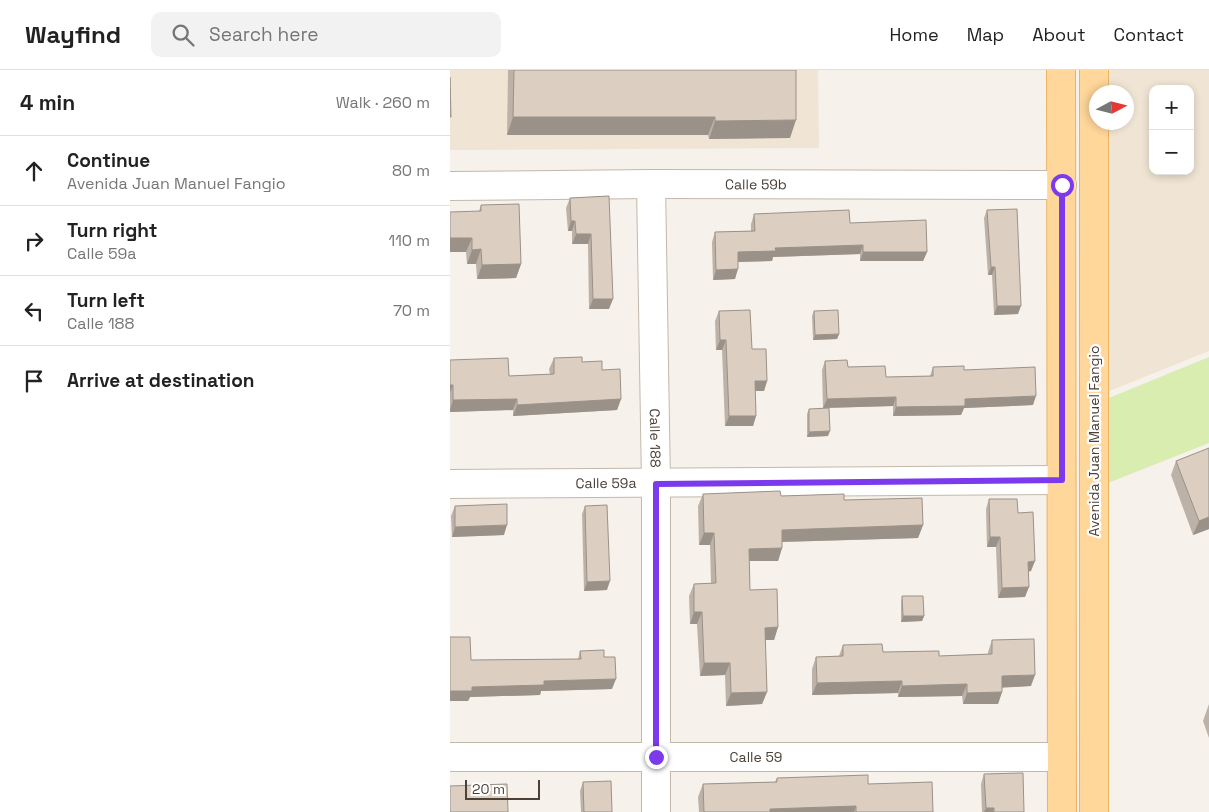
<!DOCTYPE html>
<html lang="en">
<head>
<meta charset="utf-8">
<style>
	:root { --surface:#fff; --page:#f2f2f2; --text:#222; --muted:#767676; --line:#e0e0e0 }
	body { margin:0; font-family:"Space Grotesk",sans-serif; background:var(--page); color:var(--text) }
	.controls { position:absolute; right:15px; top:15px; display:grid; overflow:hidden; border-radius:10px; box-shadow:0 2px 8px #0003 }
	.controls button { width:45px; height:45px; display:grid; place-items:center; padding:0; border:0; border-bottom:1px solid var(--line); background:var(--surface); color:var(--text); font:25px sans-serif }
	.compass { position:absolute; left:639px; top:15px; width:45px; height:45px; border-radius:50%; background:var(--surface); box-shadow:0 2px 8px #0003; rotate:83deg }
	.scale { position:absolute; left:15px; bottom:12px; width:75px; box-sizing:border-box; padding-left:5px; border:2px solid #4b4137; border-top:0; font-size:14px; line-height:18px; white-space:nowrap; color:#4b4137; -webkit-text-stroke:4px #fff; paint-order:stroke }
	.stop { position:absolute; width:15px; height:15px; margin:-11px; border:4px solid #7c3aed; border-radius:50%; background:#fff }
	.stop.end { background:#7c3aed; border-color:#fff; box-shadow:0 1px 5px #0008 }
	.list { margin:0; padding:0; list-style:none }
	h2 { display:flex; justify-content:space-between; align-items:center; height:65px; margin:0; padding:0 20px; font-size:21px }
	h2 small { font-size:16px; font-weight:400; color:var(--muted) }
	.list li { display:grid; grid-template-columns:32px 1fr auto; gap:15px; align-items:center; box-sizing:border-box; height:70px; padding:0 20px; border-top:1px solid var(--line) }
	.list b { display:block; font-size:19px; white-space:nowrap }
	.list p { margin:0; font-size:16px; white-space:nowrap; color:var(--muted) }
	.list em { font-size:16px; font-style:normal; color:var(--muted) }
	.icon { flex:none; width:28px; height:28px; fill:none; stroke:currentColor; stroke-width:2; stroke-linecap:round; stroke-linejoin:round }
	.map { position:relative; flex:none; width:759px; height:742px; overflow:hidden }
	header { display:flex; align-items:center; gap:30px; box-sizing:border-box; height:70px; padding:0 25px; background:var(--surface); border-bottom:1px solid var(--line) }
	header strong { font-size:24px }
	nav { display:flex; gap:28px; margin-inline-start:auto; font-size:18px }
	.search { width:350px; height:45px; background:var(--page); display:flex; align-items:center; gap:12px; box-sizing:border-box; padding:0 18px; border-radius:10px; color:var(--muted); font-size:19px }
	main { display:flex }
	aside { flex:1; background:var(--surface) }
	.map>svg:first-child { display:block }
	.education { fill:#f0e5d4; fill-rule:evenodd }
	.green { fill:#d9edb1 }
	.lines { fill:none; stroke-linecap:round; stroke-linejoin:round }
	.minor-casing { stroke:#c3b8ac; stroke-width:30 }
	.major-casing { stroke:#edb362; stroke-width:30 }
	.minor { stroke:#fff; stroke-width:28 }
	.major { stroke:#ffd79b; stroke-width:28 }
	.wall { fill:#bdb2a7 }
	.shaded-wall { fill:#9a9188 }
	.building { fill:#dccfc2; stroke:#9a9188 }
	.route { stroke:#7c3aed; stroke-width:6 }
	.labels { text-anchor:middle; stroke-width:4.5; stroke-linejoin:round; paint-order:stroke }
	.street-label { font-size:14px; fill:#4b4137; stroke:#fff }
</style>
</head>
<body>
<header>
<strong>Wayfind</strong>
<div class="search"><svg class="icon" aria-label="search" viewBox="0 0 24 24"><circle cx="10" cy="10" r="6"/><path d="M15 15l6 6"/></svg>Search here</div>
<nav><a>Home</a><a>Map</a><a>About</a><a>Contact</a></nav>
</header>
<main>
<aside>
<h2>4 min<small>Walk · 260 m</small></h2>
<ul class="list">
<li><svg class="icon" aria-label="ahead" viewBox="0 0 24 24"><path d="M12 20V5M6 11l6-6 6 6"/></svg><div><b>Continue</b><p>Avenida Juan Manuel Fangio</p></div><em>80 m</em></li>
<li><svg class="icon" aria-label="right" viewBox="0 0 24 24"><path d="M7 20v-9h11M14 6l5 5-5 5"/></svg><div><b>Turn right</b><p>Calle 59a</p></div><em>110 m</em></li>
<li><svg class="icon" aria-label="left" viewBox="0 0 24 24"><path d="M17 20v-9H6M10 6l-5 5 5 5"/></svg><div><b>Turn left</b><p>Calle 188</p></div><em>70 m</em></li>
<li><svg class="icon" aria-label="arrive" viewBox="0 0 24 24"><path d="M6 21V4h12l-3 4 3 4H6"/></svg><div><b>Arrive at destination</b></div></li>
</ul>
</aside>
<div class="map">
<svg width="759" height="742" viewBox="0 0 759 742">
	<rect width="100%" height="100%" fill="#f6f1eb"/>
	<path class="education" d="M0 0H368L369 78 0 80Z
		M652 0H759V281L652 324V53L676 52V22H652ZM703 19H740V101H703Z"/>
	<path class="green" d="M759 287V373L658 413 654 330Z"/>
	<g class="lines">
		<defs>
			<g id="minor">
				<path id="s1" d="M201 114 206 414V742"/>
				<path id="s2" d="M0 116 201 114 612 115"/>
				<path id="s3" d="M0 414 611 410"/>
				<path id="s4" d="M0 687H612"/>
			</g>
			<path id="major" d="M611 0 612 742
				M644 0V742"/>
		</defs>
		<use href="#minor" class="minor-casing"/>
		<use href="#major" class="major-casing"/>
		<use href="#minor" class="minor"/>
		<use href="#major" class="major"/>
	</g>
	<path class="wall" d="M58 0H346L340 68 259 69 258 65H57Z
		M159 126V239H139L138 174H122V161H118L116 138 120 128Z
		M31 135 71 194 66 208 27 209 26 194H17L16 182Z
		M537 140 568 244 544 245 542 205H538L534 148Z
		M304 144 400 153 477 182 473 191H410V184L323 187 322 191 288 192 285 209 263 210 262 172 265 162 301 161V154Z
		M269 241 302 279 317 311 314 321H305L306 346 303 356H275L272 280H266L265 251Z
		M364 241 389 264 387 269 363 270 362 246Z
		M104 288 132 292 152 300 171 329 167 340 63 346V340L0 342V290L59 306 100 304 99 299Z
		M375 291 436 307 480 306 483 297 514 300 583 335 514 338 511 345 443 346V336L373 338 372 300Z
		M359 339 378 366 357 367V344Z
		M726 391 759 459 743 465 721 405Z
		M253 424 331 426 394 430 473 455 468 468 332 472V478L328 491H299L300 520 328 557 324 570H315L317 622 312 634 276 636 275 605 250 606 247 554H240L239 526 244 514 261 513 260 475H249L248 436Z
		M539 429 568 443 581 501 578 502 575 527 548 528 546 477H537L536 439Z
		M5 436 54 465 2 467 1 446Z
		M135 436 157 520 134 521 132 444Z
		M452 526 474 546 472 551 451 552V532Z
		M542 570 581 616 552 617V622L548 634H513L512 626 448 627V623L362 625V599L366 587 389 586 393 575 433 582 489 586 538 584V582Z
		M130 581 154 587 162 619 91 621 90 625 20 627 18 631 21 590 128 589Z
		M759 634V668L753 651Z
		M534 704 574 742H532L531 714Z
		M327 708 418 714 483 742H249L248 727 253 714 325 712Z
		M133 712 162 742H131L130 721Z"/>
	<path class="shaded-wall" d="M63 47H265L258 65H57Z
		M346 50 340 68 259 69 265 51Z
		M121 151H125L122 161H118Z
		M126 164H141L138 174H122Z
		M0 168H22L16 182H0Z
		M413 175 410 184 323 187 322 191 285 192 288 182 325 178Z
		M31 179 26 194H17L22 180Z
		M413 182H477L473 191H410Z
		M71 194 66 208 27 209 32 195Z
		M541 197H545L542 205H538Z
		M288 199 285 209 263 210 266 200Z
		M143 229H163L159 239H139Z
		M547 236H571L568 244 544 245Z
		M389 264 387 269 363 270 365 265Z
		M270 270H276L272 280H266Z
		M305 311H317L314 321H302Z
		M0 315H3L0 323Z
		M586 326 583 335 514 338 511 345 443 346 446 337 515 329Z
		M446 327 443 336 373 338 377 329Z
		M67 329 63 340 0 342V340L3 330Z
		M171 329 167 340 63 346 67 335Z
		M279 346H306L303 356H275Z
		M380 361 378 366 357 367 359 362Z
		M759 447V459L743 465 749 451Z
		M57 455 54 465 2 467 5 457Z
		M473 455 468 468 327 472 332 460Z
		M254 463H264L260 475H249Z
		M540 467H550L546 477H537Z
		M332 478 328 491H294L299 479Z
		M585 491 581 501 574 502 578 492Z
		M160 511 157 520 134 521 137 512Z
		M579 517 575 527 548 528 552 518Z
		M244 542H252L247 554H240Z
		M453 546H474L472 551 451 552Z
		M328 557 324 570H310L315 558Z
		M254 593H280L275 605 250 606Z
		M585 605 581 616 547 618 552 606Z
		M166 609 162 619 91 621 90 625 20 627 18 631H0V621L22 617 94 611Z
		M452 611 448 623 362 625 367 613Z
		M517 614 512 626 448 627 452 616Z
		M317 622 312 634 276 636 281 623Z
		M552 622 548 634H513L517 623Z
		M406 736 404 742H318L320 739Z
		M536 738H544L543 742H534Z"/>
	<path class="building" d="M64 0H346V50L265 51V47H63Z
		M0 7 1 47H0Z
		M159 126 163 229H143L141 164H126L125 151H121L120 128Z
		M69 134 71 194 32 195 31 179 22 180V168H0V142L31 141V135Z
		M567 139 571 236H547L545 197H541L537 140Z
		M399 140 400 153 476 150 477 182H413V175L325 178 326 181 288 182V199L266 200 265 162 305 161 304 144Z
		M300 240 302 279H316L317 311H305L306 346H279L276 270H270L269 241Z
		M388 240 389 264 365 265 364 241Z
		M132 287V292L152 291V300L170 299 171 329 67 335V329L3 330V315H0V290L58 288 59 306 104 304V288Z
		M397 290 398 297 435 296 436 307 483 306V297L514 296V300L585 297 586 326 515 329V336L446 337V327L377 329 375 291Z
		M379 338 380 361 359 362V339Z
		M759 378V447L749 451 726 391Z
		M330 421 331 426 394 424V430L472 428 473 455 332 460V478L299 479 300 520 327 519 328 557 315 558 317 622 281 623 280 593H254L252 542H244V514L266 513 264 463H254L253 424Z
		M539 429H567L568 443 583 442 585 491 578 492 579 517 552 518 550 467H540Z
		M57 434V455L5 457V436Z
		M157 435 160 511 137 512 135 436Z
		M452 526H473L474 546H453Z
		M0 567H20L21 590 131 589 130 581 154 580V587H165L166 609 94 611V615L22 617V621H0Z
		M584 569 585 605 552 606V622L517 623V614L452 616V611L367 613 366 587 393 586V575L432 574 433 582 489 581V586L542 584V570Z
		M573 703 574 742H544V738H536L534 704Z
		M418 705V714L482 712 483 742H406V736L320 739V742H254L253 714 327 712V708Z
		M161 711 162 742H134L133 712Z
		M57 714 58 742H0V716Z"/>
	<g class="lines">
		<path class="route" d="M206 687V414L612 410V115"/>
	</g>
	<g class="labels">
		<g class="street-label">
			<text dy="5" stroke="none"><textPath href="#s2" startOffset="306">Calle 59b</textPath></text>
			<text dy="5" stroke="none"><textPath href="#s1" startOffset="254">Calle 188</textPath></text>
			<text transform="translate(644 371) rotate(-90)" y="5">Avenida Juan Manuel Fangio</text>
			<text dy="5" stroke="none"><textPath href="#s3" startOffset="156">Calle 59a</textPath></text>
			<text dy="5" stroke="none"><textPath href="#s4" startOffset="306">Calle 59</textPath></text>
		</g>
	</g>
</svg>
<div class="controls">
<button>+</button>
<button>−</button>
</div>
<svg class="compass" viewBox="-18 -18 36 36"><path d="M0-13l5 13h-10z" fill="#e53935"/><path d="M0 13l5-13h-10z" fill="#767676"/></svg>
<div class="scale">20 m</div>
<div class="stop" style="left:612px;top:115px"></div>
<div class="stop end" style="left:206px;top:687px"></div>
</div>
</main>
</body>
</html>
